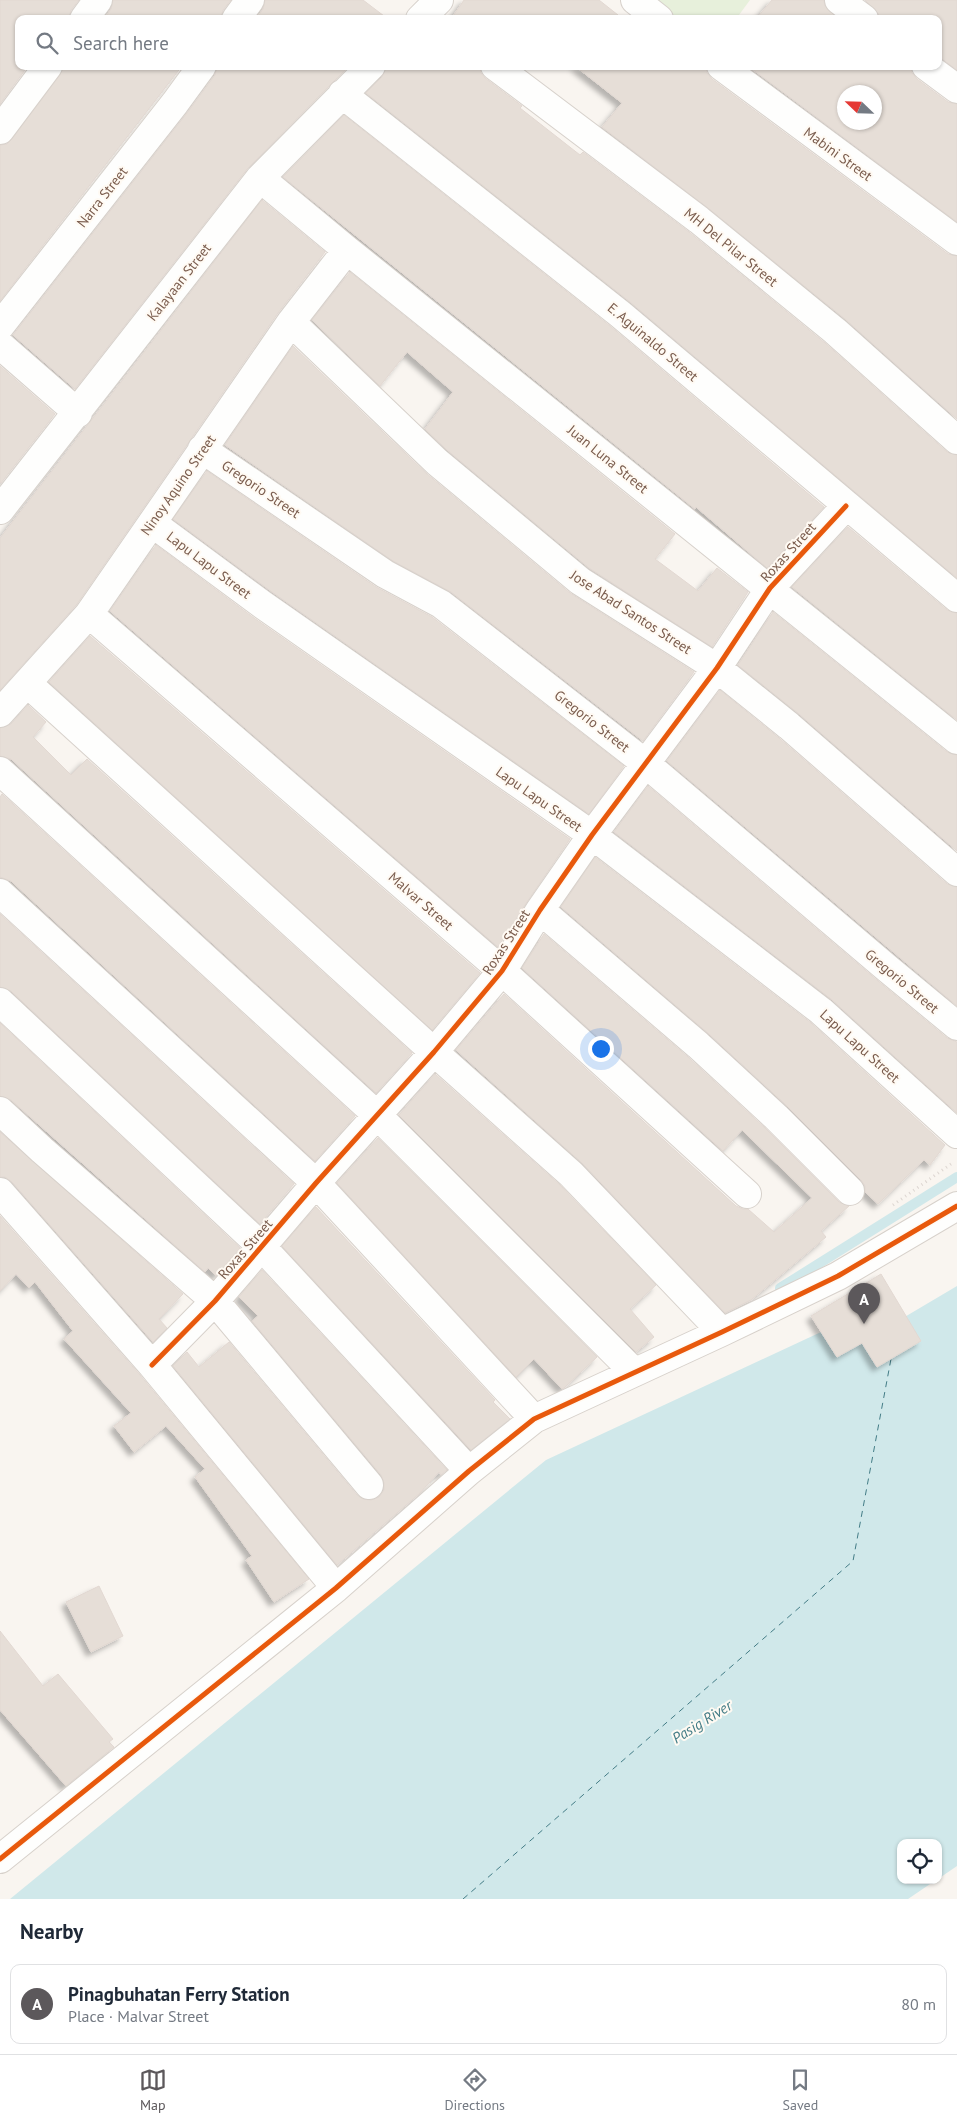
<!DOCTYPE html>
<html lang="en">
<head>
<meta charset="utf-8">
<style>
	:root { --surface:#fff; --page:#f6f6f7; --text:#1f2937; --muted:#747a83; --line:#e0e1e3; --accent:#5c585b }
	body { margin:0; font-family:"PT Sans",sans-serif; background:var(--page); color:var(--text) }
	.controls { position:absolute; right:15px; bottom:15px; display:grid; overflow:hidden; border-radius:10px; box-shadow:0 1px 4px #0004 }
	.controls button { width:45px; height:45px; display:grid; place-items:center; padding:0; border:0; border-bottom:1px solid var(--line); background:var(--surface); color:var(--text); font:25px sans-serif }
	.compass { position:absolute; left:837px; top:85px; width:45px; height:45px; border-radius:50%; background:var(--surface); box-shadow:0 1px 4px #0004; rotate:293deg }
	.you { position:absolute; left:600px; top:1048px; width:18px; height:18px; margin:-12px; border:4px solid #fff; border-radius:50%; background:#1a73e8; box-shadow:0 0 0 8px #1a73e833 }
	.badge { display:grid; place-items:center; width:32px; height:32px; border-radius:50%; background:var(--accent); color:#fff; font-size:16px; font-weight:700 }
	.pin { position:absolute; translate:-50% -41px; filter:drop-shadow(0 1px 2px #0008) }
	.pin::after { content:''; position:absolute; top:26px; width:18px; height:15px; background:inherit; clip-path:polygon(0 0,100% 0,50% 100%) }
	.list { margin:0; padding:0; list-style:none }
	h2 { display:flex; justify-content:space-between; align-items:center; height:65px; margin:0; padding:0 20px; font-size:21px }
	h2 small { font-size:16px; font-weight:400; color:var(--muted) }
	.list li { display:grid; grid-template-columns:32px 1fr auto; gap:15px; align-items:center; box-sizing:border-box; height:80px; margin:0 10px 10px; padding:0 10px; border:1px solid var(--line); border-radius:10px }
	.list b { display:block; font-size:19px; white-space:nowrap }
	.list p { margin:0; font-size:16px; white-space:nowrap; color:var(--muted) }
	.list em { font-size:16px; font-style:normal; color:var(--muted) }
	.icon { flex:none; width:28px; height:28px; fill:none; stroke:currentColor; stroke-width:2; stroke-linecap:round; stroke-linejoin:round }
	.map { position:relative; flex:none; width:957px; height:1899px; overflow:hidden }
	.search { position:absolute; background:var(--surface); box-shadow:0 1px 4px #0004; left:15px; right:15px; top:15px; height:55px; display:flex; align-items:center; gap:12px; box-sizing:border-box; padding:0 18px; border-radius:10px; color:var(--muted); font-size:19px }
	.sheet { height:155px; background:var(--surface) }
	nav { display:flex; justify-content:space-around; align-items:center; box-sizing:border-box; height:70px; border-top:1px solid var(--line); background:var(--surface); font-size:14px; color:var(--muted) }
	nav a { display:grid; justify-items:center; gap:2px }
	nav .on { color:var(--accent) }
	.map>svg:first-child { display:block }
	.green { fill:#e7f0db }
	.water { fill:#d0e8ea }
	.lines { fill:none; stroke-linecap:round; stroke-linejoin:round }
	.stream { stroke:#d0e8ea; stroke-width:10 }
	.ferry { stroke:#437c86; stroke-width:1; stroke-dasharray:6 5; stroke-linecap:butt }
	.building { fill:#e6ded7; stroke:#e2d8d2; fill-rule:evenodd; filter:url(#shadow) }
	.minor-casing { stroke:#d7d1cb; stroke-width:30 }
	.path { stroke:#dcd5d0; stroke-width:3; stroke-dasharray:1 4; stroke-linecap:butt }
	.minor { stroke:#fefefd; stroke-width:28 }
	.cycleway-casing { stroke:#fffaf3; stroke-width:8 }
	.cycleway { stroke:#e8590c; stroke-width:5 }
	.labels { text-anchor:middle; stroke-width:4; stroke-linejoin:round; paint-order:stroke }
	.street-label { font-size:14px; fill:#7a5c4d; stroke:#fffaf3 }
	.water-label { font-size:15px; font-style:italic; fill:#437c86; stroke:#fffaf3 }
</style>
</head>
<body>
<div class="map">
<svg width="957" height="1899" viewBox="0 0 957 1899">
	<defs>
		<filter id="shadow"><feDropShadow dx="-4.5" dy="4.5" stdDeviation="2.5" flood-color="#0004"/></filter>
	</defs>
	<rect width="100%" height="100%" fill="#f9f5f0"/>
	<path class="green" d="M654 0H750L736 19H679Z"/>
	<path class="water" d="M957 1286V1866L938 1879V1843H901V1880H936L908 1899H10L546 1460 821 1332 837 1357Z"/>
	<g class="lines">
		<path class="stream" d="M781 1295 780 1288 957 1177"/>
		<path class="ferry" d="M463 1899 853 1561 891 1359"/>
	</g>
	<path class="building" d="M0 0H79L71 10 69 19H19V66H28L0 104Z
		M113 0H231L223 10 221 19H104L111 9Z
		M265 0H363L388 19H256L263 9Z
		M464 0H599L618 15 616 19H451Z
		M772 0H824L825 6 838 19H756Z
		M865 0H957V70L938 56V19H879L878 13Z
		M63 66H182L0 301V145L7 144 12 139 60 75Z
		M217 66H349L248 168 75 389 13 335 187 113 215 75Z
		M386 66H480L481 73 485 78 522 106 520 108 580 155 583 152 689 232 825 343 947 452 957 455V578L630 302 366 93 382 77Z
		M575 66H706L707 73 712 79 948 254 957 256V419L845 319 708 208 602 127 622 103Z
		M748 66H911L912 73 917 79 948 102 957 104V222ZM844 92H874V122H844Z
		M344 115 610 326 824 507 767 568 696 507 695 509 283 177Z
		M262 200 325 252 278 313 77 604 0 690V538Z
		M350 272 675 534 655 559 698 591 717 568 748 592 712 647 589 568 447 450 425 429 453 392 407 352 380 386 312 320Z
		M293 346 427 474 570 593 694 672 643 741 451 592 393 561 225 445Z
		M0 366 55 414 1 483 0 482Z
		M207 471 376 587 432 617 624 766 589 814 272 592 173 519Z
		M848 527 947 610 957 613V720L792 587Z
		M156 545 254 618 570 839 527 902 498 947 110 611Z
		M773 612 947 752 957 755V851L799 714 738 665Z
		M90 636 480 973 432 1030 49 682Z
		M720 690 779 738 947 884 957 887V1006L667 761Z
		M28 705 46 722 33 737 71 775 87 759 412 1053 376 1093 11 759 0 756V728L11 724Z
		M648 786 878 981 947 1038 957 1042V1113L831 999 614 832Z
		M2 794 355 1116 315 1161 11 881 0 877V797Z
		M595 857 811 1023 945 1145 930 1165 924 1160 878 1204 865 1192V1186L861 1180 787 1106 709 1034 561 907Z
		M0 914 294 1184 260 1224 11 991 0 987Z
		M544 934 688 1057 765 1128 839 1202 849 1206 821 1231 826 1237 751 1300 725 1313 582 1163 456 1050 504 994 736 1206 743 1209H748L774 1232 812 1198 742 1130 723 1151 522 968Z
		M0 1023 240 1248 216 1276 208 1268 205 1272 11 1100 0 1096Z
		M435 1074 560 1185 656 1285 630 1309 654 1337 636 1352 399 1115Z
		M0 1132 183 1294 159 1319 167 1328 153 1342 12 1182 5 1177H0Z
		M378 1138 597 1357 564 1388 562 1389 534 1359 516 1377 337 1183Z
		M316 1207 495 1400 493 1402 510 1419 471 1450 282 1246Z
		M0 1216 140 1375 309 1579 274 1602 246 1560 252 1556 195 1477 205 1469 166 1426 134 1452 114 1426 131 1413 64 1339 73 1331 35 1282 29 1288 16 1274 0 1291Z
		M262 1270 447 1470 441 1475 439 1472 420 1493 337 1565 173 1366 187 1352 199 1367 229 1342 357 1495 363 1499 371 1500 379 1497 384 1490V1483L381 1475 252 1321 258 1316 239 1297Z
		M881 1274 921 1341 877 1367 862 1343 837 1357 811 1316Z
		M99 1586 123 1636 91 1652 66 1602Z
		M0 1631 43 1686 58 1674 113 1739 109 1742 114 1747 66 1786 0 1710Z"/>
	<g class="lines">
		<defs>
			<path id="minor" d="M635 0 659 19
				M839 0 864 19
				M84 19 98 0
				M236 19 250 0
				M420 19 439 0
				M495 66 699 220 835 331 957 440
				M721 66 957 241
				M926 66 957 89
				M342 94 620 314 957 598
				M0 130 48 66
				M260 178 347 250 957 740
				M291 322 437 462 580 581 717 668 789 726 957 872
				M0 326 175 103 202 66
				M0 345 78 413
				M202 449 385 574 441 604 645 763 888 969 957 1026
				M0 510 260 178 371 66
				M152 523 263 605 592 835 821 1011 957 1134
				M89 614 502 971 747 1194
				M27 683 434 1052 571 1174 722 1332
				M0 713 89 614 291 322 347 250
				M0 771 377 1115 634 1372
				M0 893 316 1183 534 1419
				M540 910 698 1045 776 1117 850 1191
				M0 1002 262 1247 469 1471
				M0 1111 42 1150 215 1301 369 1485
				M0 1192 152 1365 336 1588
				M152 1365 215 1301 316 1183 434 1052 502 971 540 910 592 835 717 668 770 588 846 506
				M0 1859 336 1588 469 1471 534 1419 722 1332 838 1276 957 1206"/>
		</defs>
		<use href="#minor" class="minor-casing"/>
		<path class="path" d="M893 1205 951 1164"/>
		<use href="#minor" class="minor"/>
		<defs>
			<path id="cycleway" d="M152 1365 215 1301 316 1183 434 1052 502 971 540 910 592 835 717 668 770 588 846 506
				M0 1859 336 1588 469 1471 534 1419 722 1332 838 1276 957 1206"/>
		</defs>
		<use href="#cycleway" class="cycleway-casing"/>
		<use href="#cycleway" class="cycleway"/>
	</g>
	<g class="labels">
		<g class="street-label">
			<text transform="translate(838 154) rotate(36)" y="5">Mabini Street</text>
			<text transform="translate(102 197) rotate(-52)" y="5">Narra Street</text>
			<text transform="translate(731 247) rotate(39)" y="5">MH Del Pilar Street</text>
			<text transform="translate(179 282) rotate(-52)" y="5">Kalayaan Street</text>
			<text transform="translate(653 342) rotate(40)" y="5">E. Aguinaldo Street</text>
			<text transform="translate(608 459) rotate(39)" y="5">Juan Luna Street</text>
			<text transform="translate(178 485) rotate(-55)" y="5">Ninoy Aquino Street</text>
			<text transform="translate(261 489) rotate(34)" y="5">Gregorio Street</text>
			<text transform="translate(788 552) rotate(-48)" y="5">Roxas Street</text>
			<text transform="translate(209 565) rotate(37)" y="5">Lapu Lapu Street</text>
			<text transform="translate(631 612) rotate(33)" y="5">Jose Abad Santos Street</text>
			<text transform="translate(592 721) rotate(38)" y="5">Gregorio Street</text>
			<text transform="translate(539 799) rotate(35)" y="5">Lapu Lapu Street</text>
			<text transform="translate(421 901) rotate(41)" y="5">Malvar Street</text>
			<text transform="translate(506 942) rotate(-57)" y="5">Roxas Street</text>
			<text transform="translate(902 981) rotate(40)" y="5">Gregorio Street</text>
			<text transform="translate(860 1046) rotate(42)" y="5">Lapu Lapu Street</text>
			<text transform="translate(245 1249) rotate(-49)" y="5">Roxas Street</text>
		</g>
		<g class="water-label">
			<text transform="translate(702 1722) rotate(-32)" y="5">Pasig River</text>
		</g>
	</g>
</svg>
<div class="controls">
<button><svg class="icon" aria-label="locate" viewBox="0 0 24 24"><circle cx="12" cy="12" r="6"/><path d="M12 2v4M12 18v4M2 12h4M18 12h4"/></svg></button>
</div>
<svg class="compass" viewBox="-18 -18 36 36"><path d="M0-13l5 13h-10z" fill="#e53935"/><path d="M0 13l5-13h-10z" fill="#747a83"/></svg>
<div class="you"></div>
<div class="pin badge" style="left:864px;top:1324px">A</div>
<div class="search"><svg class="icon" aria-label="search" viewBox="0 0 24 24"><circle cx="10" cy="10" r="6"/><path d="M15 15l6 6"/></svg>Search here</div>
</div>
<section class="sheet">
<h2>Nearby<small></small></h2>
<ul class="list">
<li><span class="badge">A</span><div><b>Pinagbuhatan Ferry Station</b><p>Place · Malvar Street</p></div><em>80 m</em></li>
</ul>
</section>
<nav>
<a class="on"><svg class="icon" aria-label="map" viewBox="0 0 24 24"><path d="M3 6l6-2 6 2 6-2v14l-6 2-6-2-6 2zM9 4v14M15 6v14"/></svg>Map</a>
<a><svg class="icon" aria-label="directions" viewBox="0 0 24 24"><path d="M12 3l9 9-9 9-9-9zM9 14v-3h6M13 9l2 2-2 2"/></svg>Directions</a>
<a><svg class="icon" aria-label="saved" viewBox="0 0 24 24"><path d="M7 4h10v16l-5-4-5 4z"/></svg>Saved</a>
</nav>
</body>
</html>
